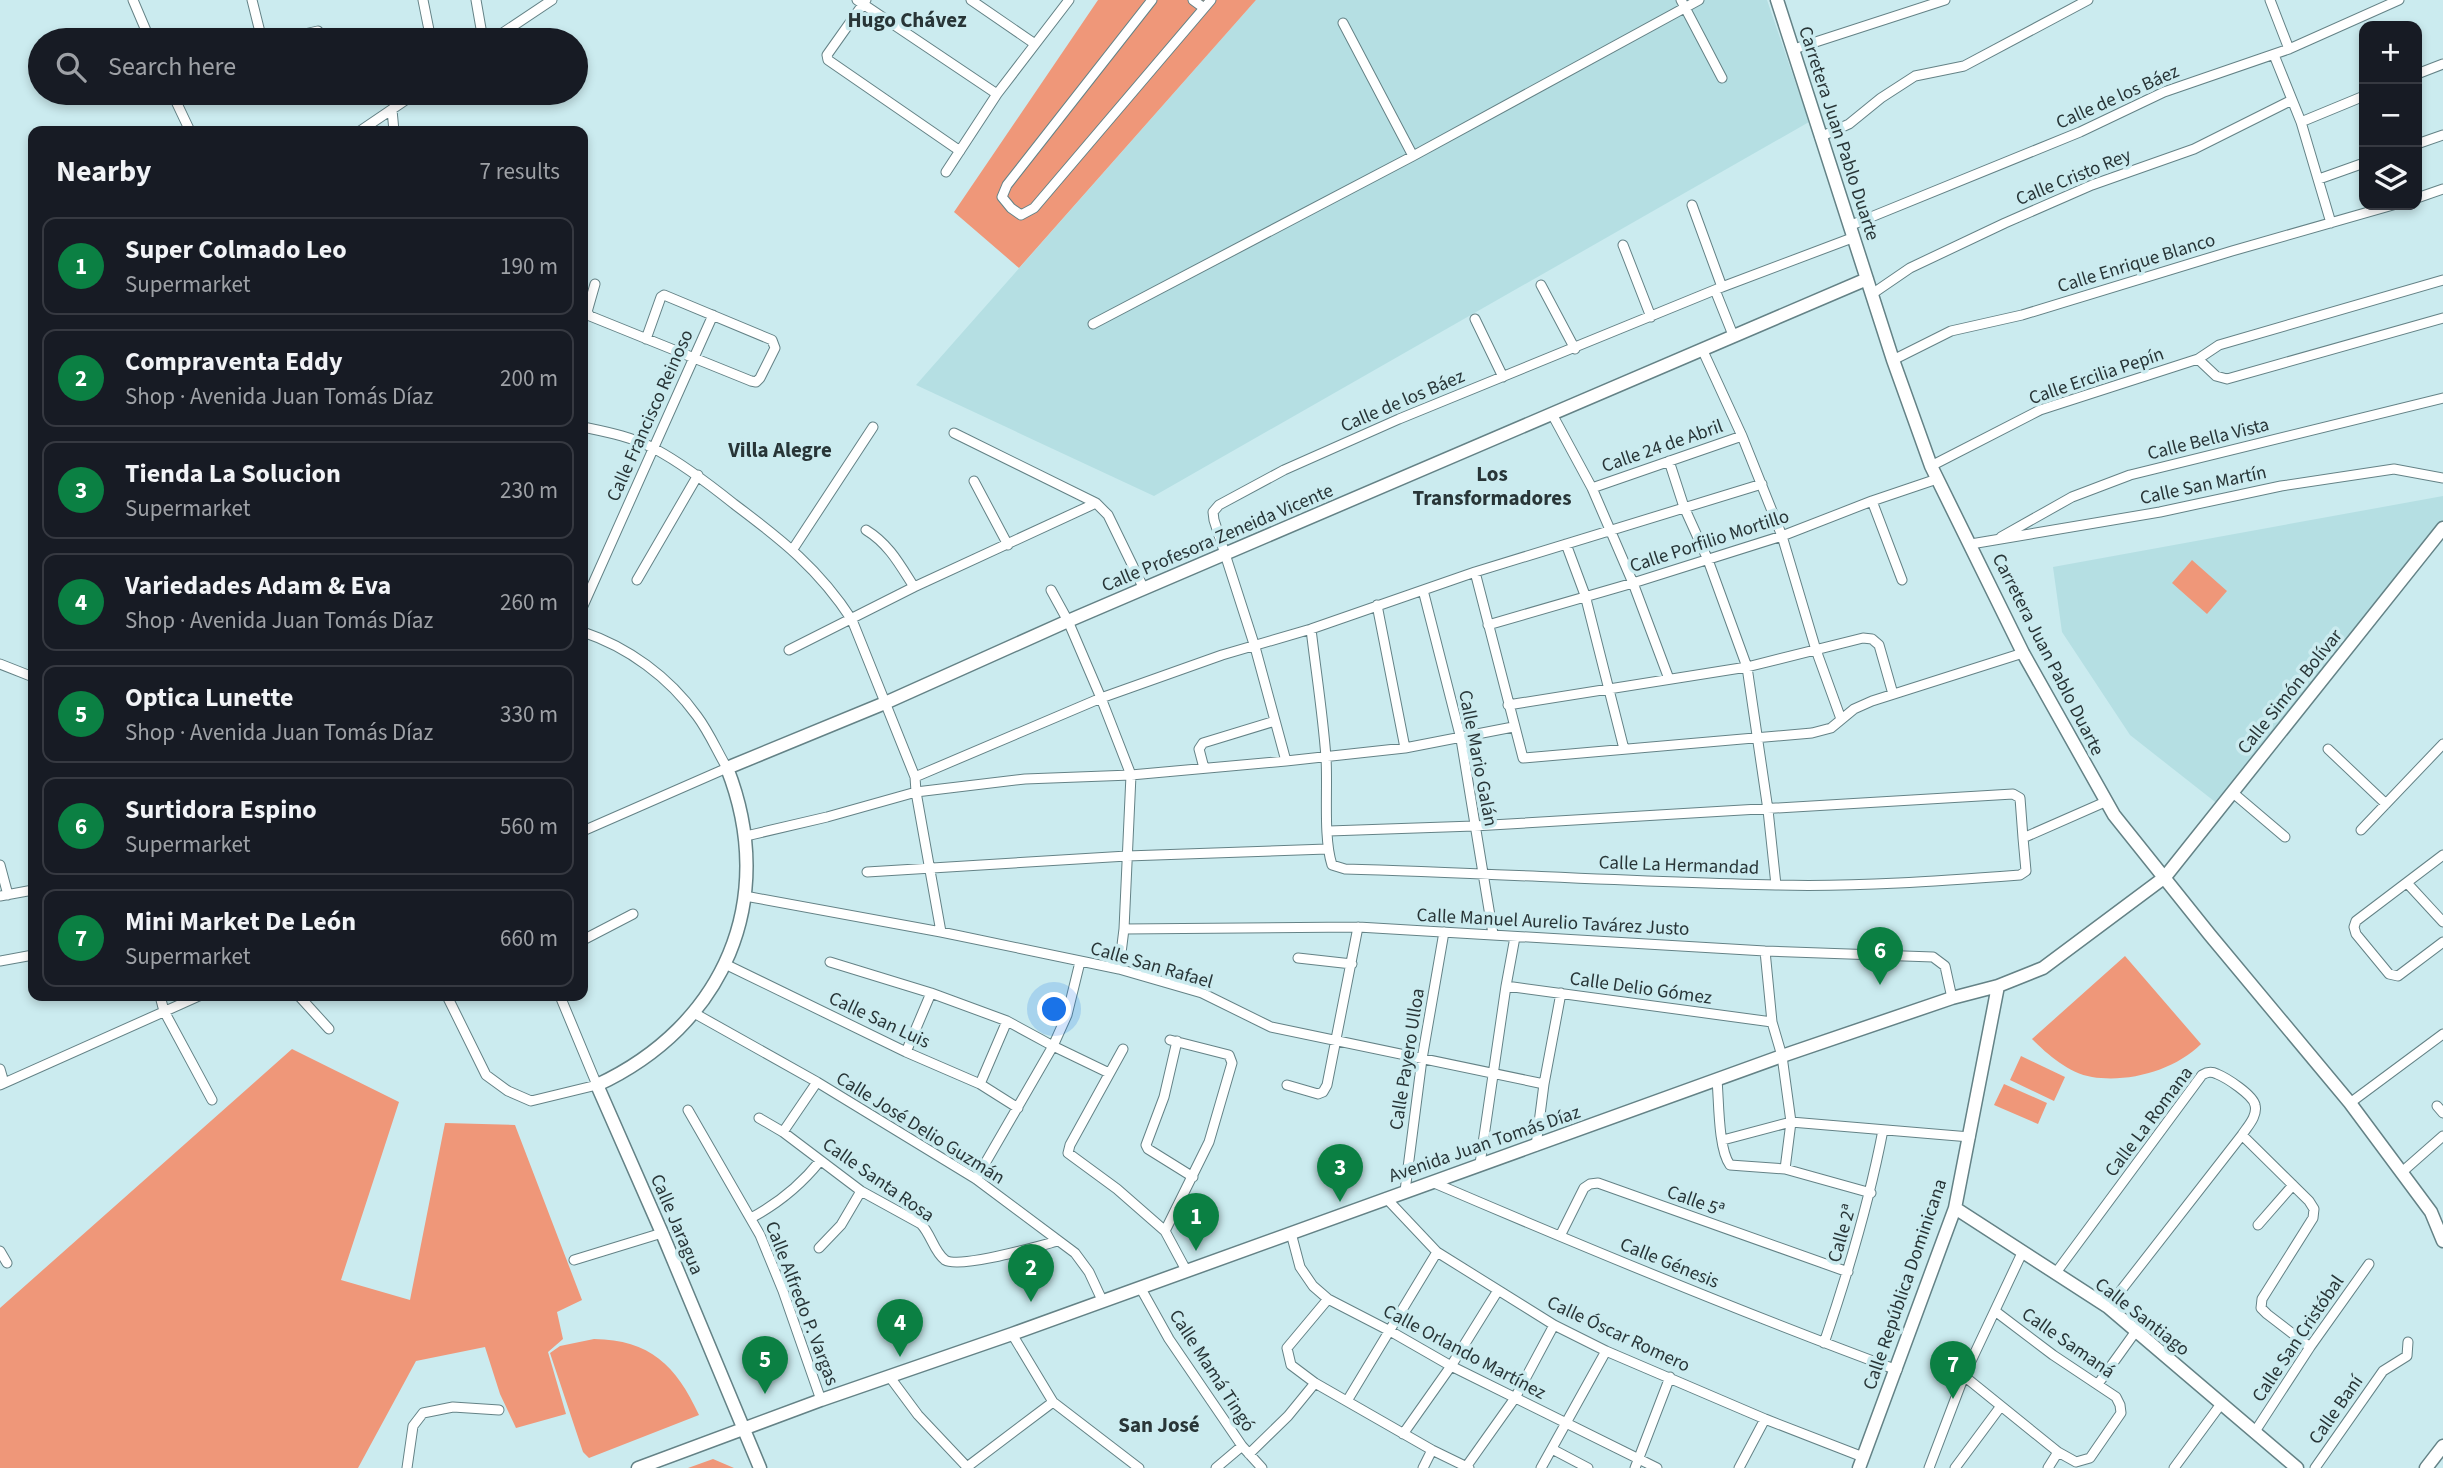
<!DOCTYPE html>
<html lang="en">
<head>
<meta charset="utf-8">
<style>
	:root { --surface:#171b24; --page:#242831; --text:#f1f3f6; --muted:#9ea1a6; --line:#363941; --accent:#0b8043 }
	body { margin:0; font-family:"Source Sans 3",sans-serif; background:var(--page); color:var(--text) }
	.controls { position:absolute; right:21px; top:21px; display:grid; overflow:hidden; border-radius:14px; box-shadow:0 4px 10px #0003 }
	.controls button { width:63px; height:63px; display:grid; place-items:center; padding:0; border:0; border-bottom:2px solid var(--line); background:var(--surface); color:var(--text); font:35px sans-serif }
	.you { position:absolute; left:1055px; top:1010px; width:24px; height:24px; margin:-18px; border:5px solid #fff; border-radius:50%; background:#1a73e8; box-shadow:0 0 0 10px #1a73e833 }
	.badge { display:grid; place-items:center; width:46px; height:46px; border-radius:50%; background:var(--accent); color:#fff; font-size:23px; font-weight:700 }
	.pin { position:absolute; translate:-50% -58px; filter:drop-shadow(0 2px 4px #0008) }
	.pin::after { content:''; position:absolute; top:37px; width:24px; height:21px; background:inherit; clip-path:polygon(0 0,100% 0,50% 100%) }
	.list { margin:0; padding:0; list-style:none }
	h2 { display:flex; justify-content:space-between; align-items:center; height:91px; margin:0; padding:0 28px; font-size:30px }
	h2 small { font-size:23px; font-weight:400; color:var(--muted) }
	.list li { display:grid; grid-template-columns:46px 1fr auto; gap:21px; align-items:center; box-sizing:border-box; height:98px; margin:0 14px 14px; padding:0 14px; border:2px solid var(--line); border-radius:14px }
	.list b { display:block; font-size:26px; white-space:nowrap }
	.list p { margin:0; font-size:23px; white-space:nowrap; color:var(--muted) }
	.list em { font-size:23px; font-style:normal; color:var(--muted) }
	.icon { flex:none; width:38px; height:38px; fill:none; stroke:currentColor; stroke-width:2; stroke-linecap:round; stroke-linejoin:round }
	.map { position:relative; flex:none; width:2443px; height:1468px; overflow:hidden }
	.search { position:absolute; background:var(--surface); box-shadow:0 4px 10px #0003; left:28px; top:28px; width:560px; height:77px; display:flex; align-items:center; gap:18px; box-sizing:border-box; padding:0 24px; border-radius:38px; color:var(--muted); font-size:26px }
	.panel { position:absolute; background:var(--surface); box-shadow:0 4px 10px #0003; left:28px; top:126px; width:560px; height:875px; border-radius:14px }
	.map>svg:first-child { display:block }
	.built { fill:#b5dfe3 }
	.green { fill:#ef9779 }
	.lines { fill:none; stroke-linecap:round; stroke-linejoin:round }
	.street-casing { stroke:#648286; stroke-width:11 }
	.secondary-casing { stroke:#648286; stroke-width:15 }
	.street { stroke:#fff; stroke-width:9 }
	.secondary { stroke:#fff; stroke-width:12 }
	.labels { text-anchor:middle; stroke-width:7; stroke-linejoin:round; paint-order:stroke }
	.street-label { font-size:19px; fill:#283537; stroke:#cbebef }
	.neighbourhood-label { font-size:21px; font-weight:bold; fill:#283537; stroke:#cbebef }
</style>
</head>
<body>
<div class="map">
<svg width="2443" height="1468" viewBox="0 0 2443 1468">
	<rect width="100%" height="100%" fill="#cbebef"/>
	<path class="built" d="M1256 0H1767L1809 122 1154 496 916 385Z
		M2443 496V520L2219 805 2130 735 2062 632 2053 567Z"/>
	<path class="green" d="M1098 0H1256L1019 268 954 212Z
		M2192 560 2227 591 2207 614 2172 583Z
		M2125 956 2201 1044C2175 1070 2129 1083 2092 1077 2069 1073 2048 1055 2032 1039Z
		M292 1049 399 1102 341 1280 410 1300 445 1123 515 1125 582 1300 557 1312 563 1339 548 1352 566 1414 516 1428 500 1394 485 1347 416 1361 358 1468H0V1308Z
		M2021 1056 2065 1077 2054 1101 2010 1080Z
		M2004 1084 2047 1103 2038 1124 1994 1105Z
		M594 1339C650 1340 676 1365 699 1415L589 1458 583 1452 550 1353 560 1346Z
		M713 1459 734 1468H688Z"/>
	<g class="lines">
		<defs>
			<path id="street" d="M133 0 150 40
				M252 0 262 40
				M423 0 431 40
				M476 0 483 40
				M857 0 997 94
				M866 0 827 55 828 60 960 151
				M971 0 1035 44
				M1152 0 1007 185 1002 197 1011 208 1021 215 1034 208 1211 0
				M1193 0 1204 8
				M1681 0 1722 78
				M2270 0 2289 49
				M1343 23 1413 156
				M277 40 318 31
				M492 40 552 0
				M1794 49 1945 0
				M2274 55 2301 122 2331 223
				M2417 74 2443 64
				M172 93 190 131
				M392 110 394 131
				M2301 122 2364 96
				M360 131 416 93
				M1820 137 1849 124 1881 98 1915 76 1964 66 2088 0
				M2417 144 2443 135
				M946 172 997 94 1069 0
				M2319 179 2364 163
				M2417 198 2443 189
				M1692 205 1722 287
				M1849 226 2080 132 2164 92 2289 49 2399 0
				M1623 245 1651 317
				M595 284 587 312 590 316 751 381 756 382 760 378 775 348 772 340 664 295 661 297 646 339
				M1541 285 1575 349
				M1715 290 1733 335
				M1872 294 1910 268 2005 223 2092 185 2194 149 2292 100
				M1475 319 1503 377
				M1093 324 1413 156 1699 0
				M1702 349 1742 436 1782 536 1816 650 1841 719
				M2198 359 2216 376 2227 379 2443 318
				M1893 360 1951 331 2022 315 2232 251 2393 205
				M1552 414 1592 488 1633 583 1669 679
				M583 427C607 432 633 437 655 449 683 464 709 484 734 504 782 540 819 569 852 620L915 777 916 792 941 932
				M954 433 1096 503 1108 515 1144 589
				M1669 461 1684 507 1708 560 1747 667 1768 810 1776 885
				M1931 466 2040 410 2198 359 2219 345 2443 280
				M974 481 1008 545
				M1592 488 1742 436
				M1872 501 1902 580
				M866 530C889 544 900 565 914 587
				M2001 537 2072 497 2130 475 2443 398
				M1566 544 1585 595 1624 749
				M1971 544 2160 512 2281 486 2394 469 2443 478
				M793 549 873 427
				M1475 572 1523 758 1812 733 1831 728 1854 709 1872 701 2023 653
				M637 580 698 475
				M1051 590 1068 621 1101 698 1131 775 1124 929 1119 969
				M1423 590 1461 739 1493 934
				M1377 605 1405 748
				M583 606 713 315
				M1488 625 1633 583 1782 536 1872 501 1937 479
				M1311 629C1316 672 1323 715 1326 758 1328 789 1323 837 1332 865L1345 869C1489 873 1632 882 1776 885 1858 887 1939 881 2020 875L2026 871 2023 838 2105 802
				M583 632C628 647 669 677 697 716 709 732 717 751 727 768L583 831
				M789 650 914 587 1096 503
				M0 664 33 677
				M1508 705 1747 667 1863 638 1872 639 1879 645 1893 694
				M2328 749 2386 804
				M1286 761 1255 647 1214 520 1213 512 1219 505 1284 470 1399 419 1722 287 1852 238
				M1204 768 1199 749 1203 743 1275 721
				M915 777 1101 698 1222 655 1311 629 1475 572 1762 484
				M2232 792 2285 837
				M2361 830 2443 744
				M1329 831 1474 826 2013 794 2020 798 2023 838
				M746 836 827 817 916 792 1025 779 1131 775 1286 761 1405 748 1513 727
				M2443 855 2356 921 2354 927 2356 934 2389 974 2398 976 2443 942
				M0 865 8 895
				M867 872 1127 856 1327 849
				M2408 884 2443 922
				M0 896 33 890
				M745 896 941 932 1119 969 1202 993 1271 1027 1544 1084
				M1124 929 1358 927 1765 951 1933 957 1945 966 1952 998
				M583 940 633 914
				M1765 951 1772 1022 1782 1056 1791 1122 1785 1169
				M1298 958 1352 964
				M0 961 33 955
				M830 962 931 993 1007 1021 1053 1046 1109 1073
				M725 964 906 1052 980 1084 1018 1108
				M1506 986 1772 1022
				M160 996 164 1011 212 1100
				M299 996 329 1029
				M447 996 486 1075 508 1091 531 1101 597 1085 560 996
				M694 1013 817 1082 976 1179 1075 1253 1089 1272 1102 1300
				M1177 1041 1164 1097 1146 1145 1148 1149 1193 1177
				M1123 1049 1070 1145 1068 1153 1117 1189 1165 1231 1186 1270
				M906 1052 931 993
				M0 1069 4 1083
				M1717 1080C1719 1100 1718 1149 1730 1165L1785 1169 1871 1193
				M980 1084 1007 1021
				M0 1085 199 996
				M1287 1085 1318 1094 1323 1092 1327 1085 1358 927
				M2350 1103 2443 1034
				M2437 1106 2443 1113
				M688 1110 760 1235 783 1291 821 1400
				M759 1118 783 1132 861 1191 921 1224C931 1234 934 1252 945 1260 960 1269 1039 1246 1058 1241
				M783 1132 817 1082
				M2242 1135 2309 1201 2314 1209 2313 1218 2262 1299 2261 1308 2267 1314 2310 1347
				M1723 1140 1791 1122 1970 1137
				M1536 1146 1544 1084 1561 993
				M1480 1164 1506 986 1515 937
				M2402 1172 2443 1136
				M976 1179 1053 1046 1067 1015 1080 962
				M1432 1182C1586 1248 1740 1312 1897 1370
				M1405 1191 1422 1059 1444 932
				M1386 1198 1437 1252 1554 1325 1606 1351 1765 1419 1863 1457
				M751 1218C779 1203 800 1186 820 1161
				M2258 1225 2293 1185
				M1165 1231 1209 1142 1232 1063 1229 1055 1170 1040
				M1291 1233 1300 1267 1313 1286 1328 1299 1390 1331 1451 1366 1657 1468
				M1560 1236 1584 1188 1590 1184 1598 1183 1848 1272
				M819 1248 841 1225 861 1191
				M0 1251 7 1263
				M574 1260 662 1233
				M2055 1274 2202 1075C2207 1072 2211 1071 2217 1074 2227 1078 2253 1095 2255 1105 2258 1116 2247 1127 2242 1135L2108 1307
				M1140 1287 1169 1339 1242 1446 1262 1468
				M1328 1299 1287 1348 1291 1365 1315 1383 1432 1450 1469 1468
				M1012 1334 1053 1402 1139 1468
				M1824 1343C1848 1273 1869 1203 1883 1130
				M889 1376 918 1415 968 1468
				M1964 1376 2058 1452 2076 1462 2090 1458 2121 1413 2120 1405 2116 1397 2053 1355 1995 1311
				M2098 1384 2136 1331
				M1347 1401 1437 1252
				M2254 1433 2310 1347 2369 1264
				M1403 1434 1451 1366 1497 1292
				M1552 1449 1588 1468
				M1249 1454 1288 1416 1315 1383
				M967 1467 1053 1402
				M1466 1467 1515 1398 1554 1325
				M407 1468 413 1426 423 1413 453 1407 499 1410
				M1216 1468 1242 1446
				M1423 1468 1432 1450
				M1541 1468 1606 1351
				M1635 1468 1670 1377
				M1739 1468 1765 1419
				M1929 1468 1964 1376 2022 1253
				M1955 1468 2001 1406
				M2048 1468 2058 1452
				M2174 1468 2221 1404
				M2315 1468 2383 1371 2407 1356 2408 1342"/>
			<path id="secondary" d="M1777 0 1893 360 1931 466 2023 653 2114 815 2210 935 2350 1103 2431 1212 2443 1241
				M1955 1208 2108 1307 2297 1468
				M638 1468 821 1400 1012 1334 1782 1056 1952 998 1998 986 2043 968 2165 877 2443 528
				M760 1468 662 1233 597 1085C724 1026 779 900 727 768L885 703 1068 621 1867 279
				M1859 1468 1955 1208 1998 986
				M2426 1468 2443 1446"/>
		</defs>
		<use href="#street" class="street-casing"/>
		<use href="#secondary" class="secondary-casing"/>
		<use href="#street" class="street"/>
		<use href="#secondary" class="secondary"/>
	</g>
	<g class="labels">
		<g class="street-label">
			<text transform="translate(2117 96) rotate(-24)" y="7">Calle de los Báez</text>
			<text transform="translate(1840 133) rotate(72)" y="7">Carretera Juan Pablo Duarte</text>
			<text transform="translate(2073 176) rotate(-22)" y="7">Calle Cristo Rey</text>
			<text transform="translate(2136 262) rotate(-17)" y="7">Calle Enrique Blanco</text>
			<text transform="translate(2096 375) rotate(-19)" y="7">Calle Ercilia Pepín</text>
			<text transform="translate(1402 400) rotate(-23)" y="7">Calle de los Báez</text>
			<text transform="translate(649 415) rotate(-66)" y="7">Calle Francisco Reinoso</text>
			<text transform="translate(2208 438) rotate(-14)" y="7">Calle Bella Vista</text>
			<text transform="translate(1662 445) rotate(-19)" y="7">Calle 24 de Abril</text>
			<text transform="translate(2203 484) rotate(-12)" y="7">Calle San Martín</text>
			<text transform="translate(1217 537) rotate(-23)" y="7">Calle Profesora Zeneida Vicente</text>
			<text transform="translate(1709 540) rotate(-18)" y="7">Calle Porfilio Mortillo</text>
			<text transform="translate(2049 654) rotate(63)" y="7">Carretera Juan Pablo Duarte</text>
			<text transform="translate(2289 691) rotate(-51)" y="7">Calle Simón Bolívar</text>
			<text transform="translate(1479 758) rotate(79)" y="7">Calle Mario Galán</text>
			<text transform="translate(1679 864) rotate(2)" y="7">Calle La Hermandad</text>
			<text transform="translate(1553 921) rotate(3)" y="7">Calle Manuel Aurelio Tavárez Justo</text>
			<text transform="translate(1152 964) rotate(16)" y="7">Calle San Rafael</text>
			<text transform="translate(1641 987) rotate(8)" y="7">Calle Delio Gómez</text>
			<text transform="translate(880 1019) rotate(25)" y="7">Calle San Luis</text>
			<text transform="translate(1406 1059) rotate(-81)" y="7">Calle Payero Ulloa</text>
			<text transform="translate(2148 1121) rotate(-53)" y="7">Calle La Romana</text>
			<text transform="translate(921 1127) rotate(32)" y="7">Calle José Delio Guzmán</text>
			<text transform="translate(1484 1143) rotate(-19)" y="7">Avenida Juan Tomás Díaz</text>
			<text transform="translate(879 1179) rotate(35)" y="7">Calle Santa Rosa</text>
			<text transform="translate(1696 1200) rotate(20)" y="7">Calle 5ª</text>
			<text transform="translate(678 1224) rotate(67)" y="7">Calle Jaragua</text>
			<text transform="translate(1841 1233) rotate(-74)" y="7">Calle 2ª</text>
			<text transform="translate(1670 1262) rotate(22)" y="7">Calle Génesis</text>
			<text transform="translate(1904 1284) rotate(-71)" y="7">Calle República Dominicana</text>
			<text transform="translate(803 1303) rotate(69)" y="7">Calle Alfredo P. Vargas</text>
			<text transform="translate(2143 1316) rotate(38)" y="7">Calle Santiago</text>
			<text transform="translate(1619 1333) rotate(25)" y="7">Calle Óscar Romero</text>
			<text transform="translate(2297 1338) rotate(-56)" y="7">Calle San Cristóbal</text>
			<text transform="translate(2069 1342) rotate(35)" y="7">Calle Samaná</text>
			<text transform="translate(1465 1351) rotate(28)" y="7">Calle Orlando Martínez</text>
			<text transform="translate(1213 1370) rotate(57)" y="7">Calle Mamá Tingó</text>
			<text transform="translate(2335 1409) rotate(-55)" y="7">Calle Baní</text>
		</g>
		<g class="neighbourhood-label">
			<text x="907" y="27">Hugo Chávez</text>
			<text x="780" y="457">Villa Alegre</text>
			<text x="1492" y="481">Los<tspan x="1492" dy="24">Transformadores</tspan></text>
			<text x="1159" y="1432">San José</text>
		</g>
	</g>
</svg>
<div class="controls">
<button>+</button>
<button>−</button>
<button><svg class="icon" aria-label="layers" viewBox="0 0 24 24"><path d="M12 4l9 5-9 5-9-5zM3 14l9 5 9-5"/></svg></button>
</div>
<div class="you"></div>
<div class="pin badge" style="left:1196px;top:1251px">1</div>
<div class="pin badge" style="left:1031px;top:1302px">2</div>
<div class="pin badge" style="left:1340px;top:1202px">3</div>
<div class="pin badge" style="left:900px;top:1357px">4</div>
<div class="pin badge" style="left:765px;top:1394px">5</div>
<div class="pin badge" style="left:1880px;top:985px">6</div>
<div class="pin badge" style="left:1953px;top:1399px">7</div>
<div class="search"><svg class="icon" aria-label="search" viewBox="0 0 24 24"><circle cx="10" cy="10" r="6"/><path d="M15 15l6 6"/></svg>Search here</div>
<section class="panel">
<h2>Nearby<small>7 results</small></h2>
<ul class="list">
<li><span class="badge">1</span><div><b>Super Colmado Leo</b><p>Supermarket</p></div><em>190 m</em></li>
<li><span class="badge">2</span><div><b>Compraventa Eddy</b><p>Shop · Avenida Juan Tomás Díaz</p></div><em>200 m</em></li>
<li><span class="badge">3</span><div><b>Tienda La Solucion</b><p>Supermarket</p></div><em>230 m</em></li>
<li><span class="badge">4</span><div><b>Variedades Adam &amp; Eva</b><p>Shop · Avenida Juan Tomás Díaz</p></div><em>260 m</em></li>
<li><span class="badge">5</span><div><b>Optica Lunette</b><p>Shop · Avenida Juan Tomás Díaz</p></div><em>330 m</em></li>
<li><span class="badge">6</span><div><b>Surtidora Espino</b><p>Supermarket</p></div><em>560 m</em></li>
<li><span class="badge">7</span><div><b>Mini Market De León</b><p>Supermarket</p></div><em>660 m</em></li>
</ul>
</section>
</div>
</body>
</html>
